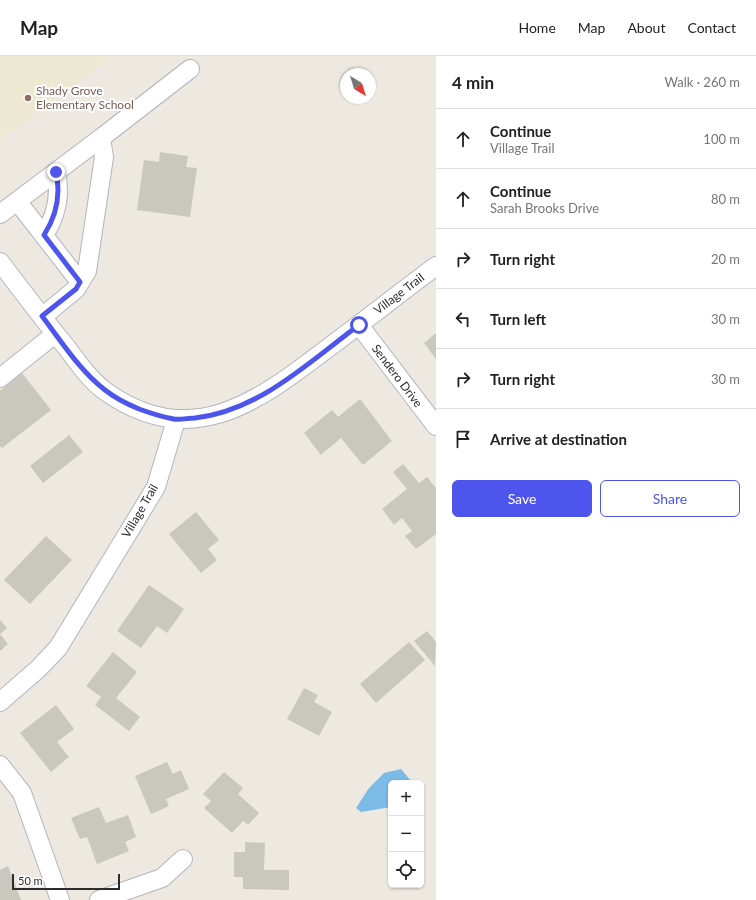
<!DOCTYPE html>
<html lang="en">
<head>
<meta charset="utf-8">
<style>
	:root { --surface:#fff; --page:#f6f6f6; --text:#222; --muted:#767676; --line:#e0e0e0; --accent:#4e55ec }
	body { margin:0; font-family:Lato,sans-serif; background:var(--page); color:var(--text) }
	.controls { position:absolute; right:12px; bottom:12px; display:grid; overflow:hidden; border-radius:6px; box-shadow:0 1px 3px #0004 }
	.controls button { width:36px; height:36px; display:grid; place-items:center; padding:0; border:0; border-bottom:1px solid var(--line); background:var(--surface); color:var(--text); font:20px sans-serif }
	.compass { position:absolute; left:340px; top:12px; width:36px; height:36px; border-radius:50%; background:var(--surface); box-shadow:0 1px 3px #0004; rotate:142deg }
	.scale { position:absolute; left:12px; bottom:10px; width:108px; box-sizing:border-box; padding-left:4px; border:2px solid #2c2c2c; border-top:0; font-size:11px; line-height:14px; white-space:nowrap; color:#2c2c2c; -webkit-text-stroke:3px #fff; paint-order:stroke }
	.stop { position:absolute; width:12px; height:12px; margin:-9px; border:3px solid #4e55ec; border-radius:50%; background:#fff }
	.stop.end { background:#4e55ec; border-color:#fff; box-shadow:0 1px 4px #0008 }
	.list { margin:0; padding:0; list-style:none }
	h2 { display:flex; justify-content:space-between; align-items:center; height:52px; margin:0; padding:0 16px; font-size:17px }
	h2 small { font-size:13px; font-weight:400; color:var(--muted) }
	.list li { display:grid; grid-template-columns:26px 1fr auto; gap:12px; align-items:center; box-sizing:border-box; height:60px; padding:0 16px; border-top:1px solid var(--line) }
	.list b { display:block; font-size:15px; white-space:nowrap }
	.list p { margin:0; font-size:13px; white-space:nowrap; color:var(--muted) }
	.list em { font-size:13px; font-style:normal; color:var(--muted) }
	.actions { display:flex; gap:8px; padding:12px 16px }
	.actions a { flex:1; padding:9px 0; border:1px solid var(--accent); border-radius:6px; text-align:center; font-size:14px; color:var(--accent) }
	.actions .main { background:var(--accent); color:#fff }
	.icon { flex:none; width:22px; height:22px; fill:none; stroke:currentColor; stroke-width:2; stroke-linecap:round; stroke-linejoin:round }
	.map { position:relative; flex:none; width:436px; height:844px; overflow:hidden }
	header { display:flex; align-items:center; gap:24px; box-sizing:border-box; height:56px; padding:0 20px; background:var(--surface); border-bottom:1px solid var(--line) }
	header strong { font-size:19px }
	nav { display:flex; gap:22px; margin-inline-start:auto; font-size:14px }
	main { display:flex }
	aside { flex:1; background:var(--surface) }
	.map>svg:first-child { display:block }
	.education { fill:#ede8d1 }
	.water { fill:#7cbbe6 }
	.building { fill:#c9c7be }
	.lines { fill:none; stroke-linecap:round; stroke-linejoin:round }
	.minor-casing { stroke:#b3b4bf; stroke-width:20 }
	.minor { stroke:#fff; stroke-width:18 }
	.route { stroke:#4e55ec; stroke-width:5 }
	.education-dot { fill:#8d6e63; stroke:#fff; stroke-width:1.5 }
	.labels { text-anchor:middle; stroke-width:4; stroke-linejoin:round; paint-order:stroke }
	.education-label { font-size:12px; fill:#785e54; stroke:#fff; text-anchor:start }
	.street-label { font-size:12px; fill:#2c2c2c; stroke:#fff }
</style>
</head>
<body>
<header>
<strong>Map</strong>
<nav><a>Home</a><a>Map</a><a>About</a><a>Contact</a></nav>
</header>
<main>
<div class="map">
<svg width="436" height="844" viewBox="0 0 436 844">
	<rect width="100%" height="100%" fill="#ede9e0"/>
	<path class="education" d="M0 0H112L0 84Z"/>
	<path class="water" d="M401 713 411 725V727H391V751L361 756 356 752 369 732 384 717Z"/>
	<path class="building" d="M160 96 188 100 186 111 197 112 190 161 137 154 144 104 159 106Z
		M436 277V303L424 287Z
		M22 317 51 354 2 392 0 390V335Z
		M360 343 392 385 363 409 341 382 321 399 304 377 332 354 338 361Z
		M69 379 83 396 43 427 30 410Z
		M403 408 419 427 427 421 436 432V478L416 493 405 480 412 475 402 462 394 469 382 453 407 433 393 416Z
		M196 456 219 484 208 493 217 504 201 517 169 478Z
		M46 480 72 504 30 548 4 524Z
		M149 529 184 553 167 577 157 570 141 592 117 575Z
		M0 564 7 572 0 578 8 588 0 595Z
		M427 575 436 586 435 610 414 585Z
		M409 586 425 604 376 647 360 628Z
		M113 596 137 616 116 642 140 661 129 675 95 649 101 641 86 630Z
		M304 632 318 639 314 646 332 656 319 680 287 663Z
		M56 649 74 673 57 686 69 701 51 716 20 677Z
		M167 706 173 718 181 714 189 733 166 743 169 750 151 758 135 720Z
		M224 716 243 732 238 738 259 757 248 769 243 765 232 777 204 752 211 745 203 738Z
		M99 751 106 767 128 759 136 781 125 786 129 795 97 808 87 781 80 783 71 762Z
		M245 786 265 787 264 814H289V834L243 833V821H234V796H245Z
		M8 810 21 844H0V814Z"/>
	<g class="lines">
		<defs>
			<path id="minor" d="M101 82 190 13
				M17 145 80 226
				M0 158 101 82 104 101 87 215 76 233 42 261
				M44 179C57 159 61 139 56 116
				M0 206C22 235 44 264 67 292 78 307 90 324 105 335 193 398 261 343 332 289 367 263 401 236 436 210
				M359 269 436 370
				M0 322 55 278
				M0 646 38 613 58 592 156 431 176 364
				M0 709 22 737 60 844
				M99 844 162 822 183 803"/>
		</defs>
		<use href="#minor" class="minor-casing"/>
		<use href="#minor" class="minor"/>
	</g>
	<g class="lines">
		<path class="route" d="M56 116C61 139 57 159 44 179L80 226 76 233 42 260C61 285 80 315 105 334 115 342 127 348 139 353 150 357 162 361 174 363 181 364 188 362 195 362 259 355 309 306 359 269"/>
	</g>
	<circle class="education-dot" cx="28" cy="42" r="4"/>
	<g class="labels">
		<g class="education-label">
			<text x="36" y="39">Shady Grove<tspan x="36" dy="14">Elementary School</tspan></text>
		</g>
		<g class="street-label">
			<text transform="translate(399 238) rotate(-37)" y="4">Village Trail</text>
			<text transform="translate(397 320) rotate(53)" y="4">Sendero Drive</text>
			<text transform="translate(140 455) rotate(-60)" y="4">Village Trail</text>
		</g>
	</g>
</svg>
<div class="controls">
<button>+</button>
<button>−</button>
<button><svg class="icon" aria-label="locate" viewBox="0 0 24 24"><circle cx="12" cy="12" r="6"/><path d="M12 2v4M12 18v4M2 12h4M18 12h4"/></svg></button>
</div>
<svg class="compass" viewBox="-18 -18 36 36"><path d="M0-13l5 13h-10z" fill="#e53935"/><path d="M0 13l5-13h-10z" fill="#767676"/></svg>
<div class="scale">50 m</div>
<div class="stop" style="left:359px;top:269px"></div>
<div class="stop end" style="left:56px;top:116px"></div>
</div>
<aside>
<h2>4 min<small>Walk · 260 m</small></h2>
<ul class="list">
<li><svg class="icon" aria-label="ahead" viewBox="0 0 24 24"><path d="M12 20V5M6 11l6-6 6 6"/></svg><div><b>Continue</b><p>Village Trail</p></div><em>100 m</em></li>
<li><svg class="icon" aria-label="ahead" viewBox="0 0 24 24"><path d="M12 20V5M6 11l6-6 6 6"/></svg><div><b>Continue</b><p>Sarah Brooks Drive</p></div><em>80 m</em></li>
<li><svg class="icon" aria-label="right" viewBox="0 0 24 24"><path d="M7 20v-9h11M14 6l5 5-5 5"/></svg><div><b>Turn right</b></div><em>20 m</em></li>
<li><svg class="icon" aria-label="left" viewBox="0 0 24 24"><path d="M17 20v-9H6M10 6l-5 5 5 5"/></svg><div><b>Turn left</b></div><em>30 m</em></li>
<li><svg class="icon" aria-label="right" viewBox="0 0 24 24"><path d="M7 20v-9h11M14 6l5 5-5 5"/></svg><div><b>Turn right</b></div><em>30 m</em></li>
<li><svg class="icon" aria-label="arrive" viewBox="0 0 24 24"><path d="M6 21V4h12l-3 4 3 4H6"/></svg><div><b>Arrive at destination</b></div></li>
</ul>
<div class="actions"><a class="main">Save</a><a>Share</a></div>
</aside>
</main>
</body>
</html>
